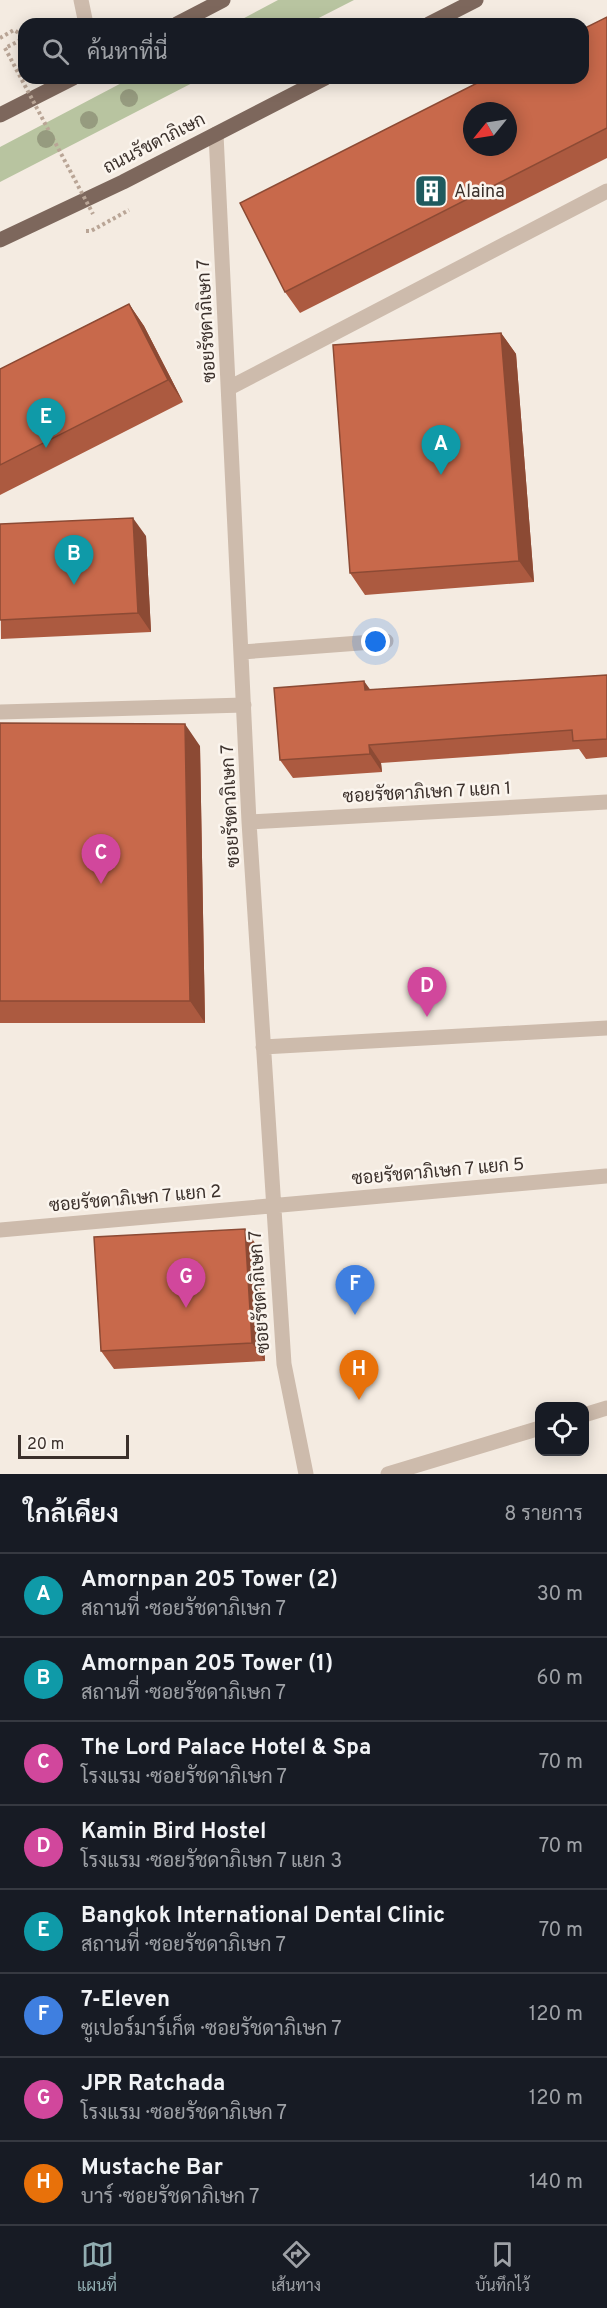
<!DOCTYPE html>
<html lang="th">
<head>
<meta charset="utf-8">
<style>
	:root { --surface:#171b24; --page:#242831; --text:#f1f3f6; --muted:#9ea1a6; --line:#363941; --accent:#92aeb2 }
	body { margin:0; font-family:Overpass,Sarabun,sans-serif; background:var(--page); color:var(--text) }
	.controls { position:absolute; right:18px; bottom:18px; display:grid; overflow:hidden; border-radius:12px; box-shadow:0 3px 15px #0003 }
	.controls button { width:54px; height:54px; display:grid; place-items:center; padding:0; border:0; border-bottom:2px solid var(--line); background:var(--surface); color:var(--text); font:30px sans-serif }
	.compass { position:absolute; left:463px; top:102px; width:54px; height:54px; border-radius:50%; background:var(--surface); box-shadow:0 3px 15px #0003; rotate:240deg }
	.scale { position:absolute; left:18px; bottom:15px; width:111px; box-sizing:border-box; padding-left:6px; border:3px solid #3b302b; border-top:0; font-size:16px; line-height:21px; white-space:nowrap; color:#3b302b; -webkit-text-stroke:4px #fbf5ee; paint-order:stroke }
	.you { position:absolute; left:376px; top:642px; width:21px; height:21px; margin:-15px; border:4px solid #fff; border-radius:50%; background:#1a73e8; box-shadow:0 0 0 9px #1a73e833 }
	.badge { display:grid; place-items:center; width:39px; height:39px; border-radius:50%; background:var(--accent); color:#fff; font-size:20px; font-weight:700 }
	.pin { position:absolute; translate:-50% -50px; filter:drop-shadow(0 2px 3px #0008) }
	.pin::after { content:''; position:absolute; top:32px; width:21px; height:18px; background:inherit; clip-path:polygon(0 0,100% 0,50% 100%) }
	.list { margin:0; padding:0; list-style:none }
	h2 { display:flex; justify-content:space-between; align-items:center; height:78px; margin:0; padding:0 24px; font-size:26px }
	h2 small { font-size:20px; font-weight:400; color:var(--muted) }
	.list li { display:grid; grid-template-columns:39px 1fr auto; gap:18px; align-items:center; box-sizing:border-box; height:84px; padding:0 24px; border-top:2px solid var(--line) }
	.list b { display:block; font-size:22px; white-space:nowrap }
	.list p { margin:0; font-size:20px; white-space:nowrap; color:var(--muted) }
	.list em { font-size:20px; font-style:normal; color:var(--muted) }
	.icon { flex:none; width:33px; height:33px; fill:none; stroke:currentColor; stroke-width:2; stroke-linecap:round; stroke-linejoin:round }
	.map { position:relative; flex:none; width:607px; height:1474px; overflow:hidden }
	.search { position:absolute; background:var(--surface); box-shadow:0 3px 15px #0003; left:18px; right:18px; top:18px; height:66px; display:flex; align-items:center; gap:15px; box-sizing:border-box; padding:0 21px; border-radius:18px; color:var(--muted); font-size:22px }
	.sheet { height:750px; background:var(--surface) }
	nav { display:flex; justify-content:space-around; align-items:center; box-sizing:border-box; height:84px; border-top:2px solid var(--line); background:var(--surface); font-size:16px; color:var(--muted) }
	nav a { display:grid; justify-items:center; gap:3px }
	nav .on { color:var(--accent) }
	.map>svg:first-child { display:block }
	.green { fill:#b8c4a0 }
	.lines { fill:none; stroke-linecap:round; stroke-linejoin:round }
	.path { stroke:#b9a596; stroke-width:4; stroke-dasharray:3 3; stroke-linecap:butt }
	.minor { stroke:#cdbbac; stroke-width:15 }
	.major { stroke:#7d675c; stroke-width:15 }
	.path-bridge { stroke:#b9a596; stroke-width:4; stroke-dasharray:3 3; stroke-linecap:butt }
	.tree { fill:#969b7f }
	.wall { fill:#ac5a40 }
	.shaded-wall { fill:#8c4a34 }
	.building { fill:#c8694b; stroke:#8c4a34; stroke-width:1.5; fill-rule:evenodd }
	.labels { text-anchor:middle; stroke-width:5; stroke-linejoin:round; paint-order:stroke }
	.street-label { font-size:18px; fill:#3b302b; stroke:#fbf5ee }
	.poi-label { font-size:18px; fill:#3b302b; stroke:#fbf5ee; text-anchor:start }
</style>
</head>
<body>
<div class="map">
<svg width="607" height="1474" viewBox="0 0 607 1474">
	<rect width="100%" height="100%" fill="#f4ebe1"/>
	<path class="green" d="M278 0H354L307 24H233Z
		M131 78H202L0 182V147Z"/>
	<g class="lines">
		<path class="path" d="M0 38 14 30 22 35 19 41 5 48
			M86 231H91L129 210"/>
		<path class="minor" d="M81 0 86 24
			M216 134 249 822 284 1364 306 1474
			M229 388 607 191
			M242 652 386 641
			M0 712 244 705
			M249 822 607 802
			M263 1047 607 1028
			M0 1230 606 1176
			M584 1415 607 1408
			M388 1474 540 1428"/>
		<path class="major" d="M177 24 223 0
			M429 24 476 0
			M0 115 73 78
			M0 240 123 182 325 78"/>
		<path class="path-bridge" d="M5 48 93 214"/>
	</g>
	<g class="tree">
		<circle cx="129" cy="98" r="9"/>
		<circle cx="89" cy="120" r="9"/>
		<circle cx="46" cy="139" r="9"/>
	</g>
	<path class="wall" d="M607 17V158L300 313 285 292Z
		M129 304 144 326 183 402 0 495V369Z
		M501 333 516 354 534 582 365 595 350 573Z
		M0 524 146 536 151 632 1 639Z
		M607 675V757L586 759 579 749 381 763 382 772 293 778 280 760 370 690Z
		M0 723 200 746 205 1023H0Z
		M258 1247 265 1361 114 1369 101 1351Z"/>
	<path class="shaded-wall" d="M129 304 144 326 183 402 168 380Z
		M501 333 516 354 534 582 519 561Z
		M133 518 146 536 151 632 138 613Z
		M364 681 377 699 365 690Z
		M185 724 200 746 205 1023 190 1001Z
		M369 745 381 763 382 772 370 754Z
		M245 1229 258 1247 265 1361 252 1343Z"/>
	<path class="building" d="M607 17V128L285 292 240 203 487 78H583V29ZM472 111H508V147H472Z
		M129 304 168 380 0 465V369Z
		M501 333 519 561 350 573 333 345Z
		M133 518 138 613 0 620V524Z
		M607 675V739L573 741 572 730 369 745 370 754 280 760 274 688 364 681 365 690Z
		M0 723 185 724 190 1001H0Z
		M245 1229 252 1343 101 1351 94 1237Z"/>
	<defs>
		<symbol id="building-square" viewBox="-11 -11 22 22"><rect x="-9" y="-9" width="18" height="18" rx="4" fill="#1f5a5e" stroke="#fbf5ee"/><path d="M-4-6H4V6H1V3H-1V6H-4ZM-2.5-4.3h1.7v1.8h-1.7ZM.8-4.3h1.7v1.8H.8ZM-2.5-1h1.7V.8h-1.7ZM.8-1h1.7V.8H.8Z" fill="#fff"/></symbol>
	</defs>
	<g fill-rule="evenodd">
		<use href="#building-square" x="412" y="172" width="38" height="38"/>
	</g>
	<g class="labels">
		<g class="street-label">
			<text transform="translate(154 143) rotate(-27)" y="6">ถนนรัชดาภิเษก</text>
			<text transform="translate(206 321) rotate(-93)" y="6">ซอยรัชดาภิเษก 7</text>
			<text transform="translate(427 792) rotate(-3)" y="6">ซอยรัชดาภิเษก 7 แยก 1</text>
			<text transform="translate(230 806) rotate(-93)" y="6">ซอยรัชดาภิเษก 7</text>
			<text transform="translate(438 1171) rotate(-5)" y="6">ซอยรัชดาภิเษก 7 แยก 5</text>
			<text transform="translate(135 1198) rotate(-5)" y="6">ซอยรัชดาภิเษก 7 แยก 2</text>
			<text transform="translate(259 1292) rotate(-94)" y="6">ซอยรัชดาภิเษก 7</text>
		</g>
		<g class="poi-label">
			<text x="454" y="197">Alaina</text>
		</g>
	</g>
</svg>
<div class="controls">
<button><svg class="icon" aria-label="locate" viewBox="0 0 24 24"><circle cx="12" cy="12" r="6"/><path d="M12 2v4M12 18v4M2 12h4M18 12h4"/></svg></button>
</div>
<svg class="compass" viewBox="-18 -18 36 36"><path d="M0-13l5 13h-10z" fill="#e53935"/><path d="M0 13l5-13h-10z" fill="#9ea1a6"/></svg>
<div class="scale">20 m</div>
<div class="you"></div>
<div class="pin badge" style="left:441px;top:475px;background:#0f9aa8">A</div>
<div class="pin badge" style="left:74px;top:585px;background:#0f9aa8">B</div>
<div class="pin badge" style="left:101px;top:884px;background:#d1479c">C</div>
<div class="pin badge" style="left:427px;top:1017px;background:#d1479c">D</div>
<div class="pin badge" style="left:46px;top:448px;background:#0f9aa8">E</div>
<div class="pin badge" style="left:355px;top:1315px;background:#3f7fe0">F</div>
<div class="pin badge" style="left:186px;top:1308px;background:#d1479c">G</div>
<div class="pin badge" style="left:359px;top:1400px;background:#e8710a">H</div>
<div class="search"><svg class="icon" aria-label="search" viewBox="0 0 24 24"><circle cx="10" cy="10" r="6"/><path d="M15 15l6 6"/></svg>ค้นหาที่นี่</div>
</div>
<section class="sheet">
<h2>ใกล้เคียง<small>8 รายการ</small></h2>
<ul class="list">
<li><span class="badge" style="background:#0f9aa8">A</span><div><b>Amornpan 205 Tower (2)</b><p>สถานที่ · ซอยรัชดาภิเษก 7</p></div><em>30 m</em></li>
<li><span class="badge" style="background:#0f9aa8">B</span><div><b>Amornpan 205 Tower (1)</b><p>สถานที่ · ซอยรัชดาภิเษก 7</p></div><em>60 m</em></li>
<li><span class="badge" style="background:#d1479c">C</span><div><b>The Lord Palace Hotel &amp; Spa</b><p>โรงแรม · ซอยรัชดาภิเษก 7</p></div><em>70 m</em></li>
<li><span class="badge" style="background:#d1479c">D</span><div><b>Kamin Bird Hostel</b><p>โรงแรม · ซอยรัชดาภิเษก 7 แยก 3</p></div><em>70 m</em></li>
<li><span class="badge" style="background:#0f9aa8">E</span><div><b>Bangkok International Dental Clinic</b><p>สถานที่ · ซอยรัชดาภิเษก 7</p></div><em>70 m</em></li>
<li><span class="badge" style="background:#3f7fe0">F</span><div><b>7-Eleven</b><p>ซูเปอร์มาร์เก็ต · ซอยรัชดาภิเษก 7</p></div><em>120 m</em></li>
<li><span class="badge" style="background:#d1479c">G</span><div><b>JPR Ratchada</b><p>โรงแรม · ซอยรัชดาภิเษก 7</p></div><em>120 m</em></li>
<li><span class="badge" style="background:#e8710a">H</span><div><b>Mustache Bar</b><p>บาร์ · ซอยรัชดาภิเษก 7</p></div><em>140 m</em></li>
</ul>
</section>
<nav>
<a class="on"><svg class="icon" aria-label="map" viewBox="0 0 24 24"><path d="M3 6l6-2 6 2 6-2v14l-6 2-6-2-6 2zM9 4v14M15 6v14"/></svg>แผนที่</a>
<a><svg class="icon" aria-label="directions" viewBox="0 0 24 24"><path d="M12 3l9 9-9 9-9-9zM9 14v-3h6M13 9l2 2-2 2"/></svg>เส้นทาง</a>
<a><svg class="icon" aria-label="saved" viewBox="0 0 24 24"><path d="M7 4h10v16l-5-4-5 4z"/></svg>บันทึกไว้</a>
</nav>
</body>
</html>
